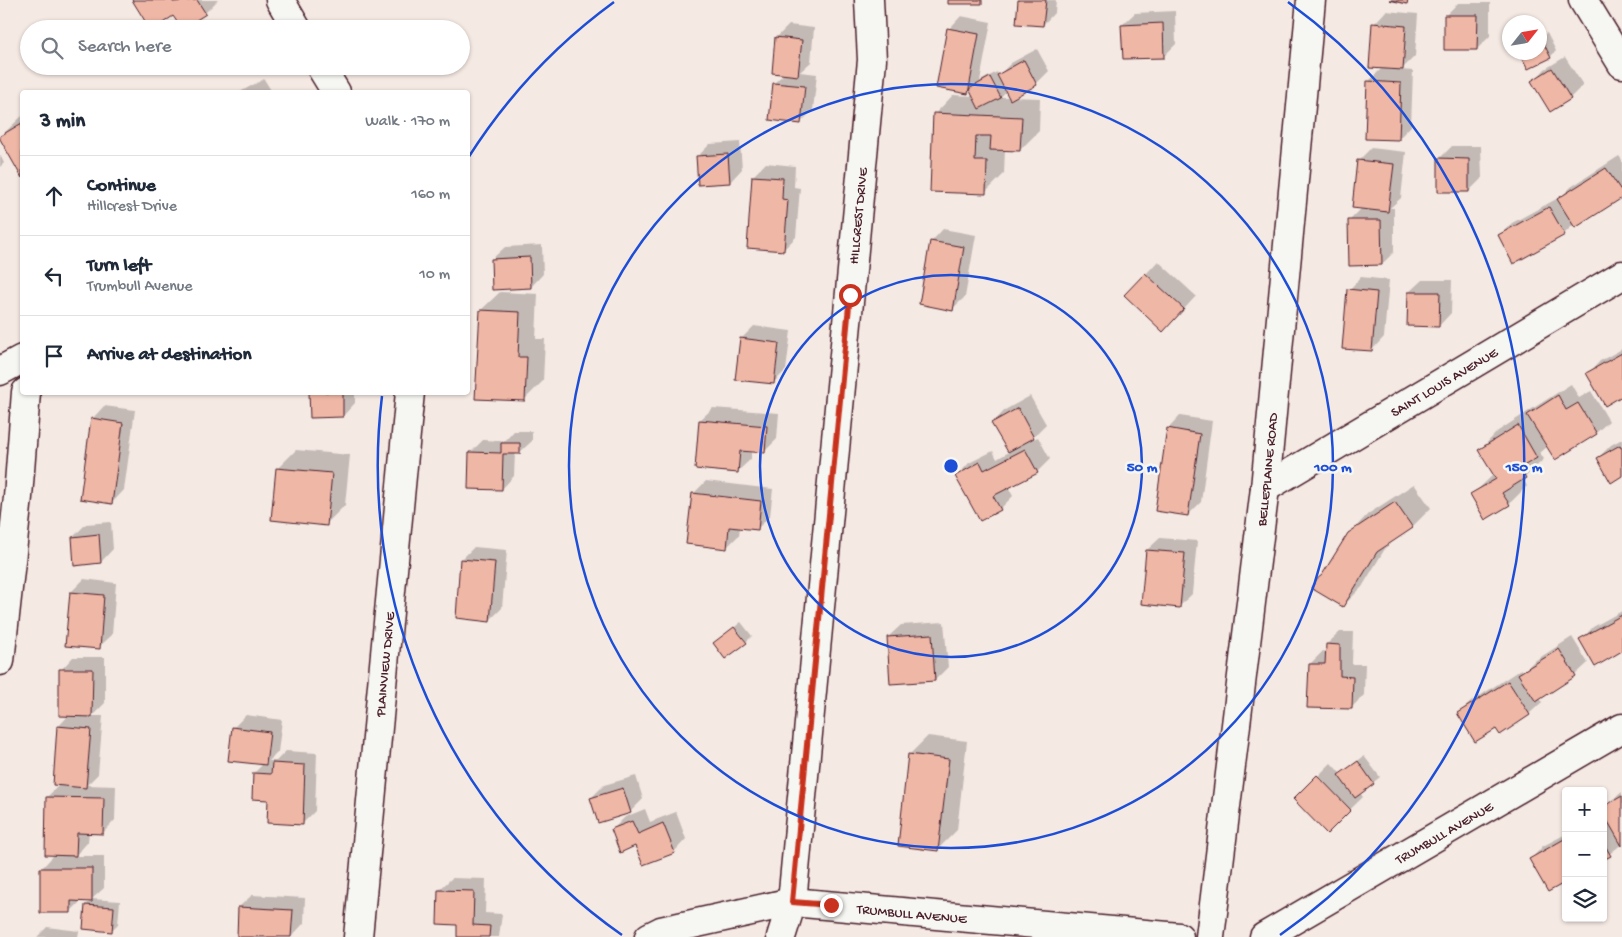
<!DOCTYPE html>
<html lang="en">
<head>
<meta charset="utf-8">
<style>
	:root { --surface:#fff; --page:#f2f2f3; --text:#1f2937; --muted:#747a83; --line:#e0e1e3 }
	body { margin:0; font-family:"Gochi Hand",sans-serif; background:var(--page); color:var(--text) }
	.controls { position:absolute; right:15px; bottom:15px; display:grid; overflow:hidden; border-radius:5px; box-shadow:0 1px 4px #0004 }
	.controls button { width:45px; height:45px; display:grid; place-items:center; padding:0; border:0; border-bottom:1px solid var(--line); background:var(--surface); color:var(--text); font:25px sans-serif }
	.compass { position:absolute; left:1502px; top:15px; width:45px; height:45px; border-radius:50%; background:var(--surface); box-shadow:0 1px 4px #0004; rotate:59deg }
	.stop { position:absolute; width:15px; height:15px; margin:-11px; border:4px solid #c8321e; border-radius:50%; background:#fff }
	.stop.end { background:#c8321e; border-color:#fff; box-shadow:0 1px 5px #0008 }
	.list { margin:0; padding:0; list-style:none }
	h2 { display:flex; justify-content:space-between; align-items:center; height:65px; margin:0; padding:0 20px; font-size:21px }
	h2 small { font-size:16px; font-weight:400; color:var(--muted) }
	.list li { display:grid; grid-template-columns:32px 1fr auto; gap:15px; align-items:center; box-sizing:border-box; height:80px; padding:0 20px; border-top:1px solid var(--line) }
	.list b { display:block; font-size:19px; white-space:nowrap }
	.list p { margin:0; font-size:16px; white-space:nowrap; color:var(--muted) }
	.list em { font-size:16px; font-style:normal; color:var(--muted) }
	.icon { flex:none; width:28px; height:28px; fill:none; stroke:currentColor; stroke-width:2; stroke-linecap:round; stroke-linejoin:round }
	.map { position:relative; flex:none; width:1622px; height:937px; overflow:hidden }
	.search { position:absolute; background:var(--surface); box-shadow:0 1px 4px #0004; left:20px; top:20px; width:450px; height:55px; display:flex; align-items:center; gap:12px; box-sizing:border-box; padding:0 18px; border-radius:28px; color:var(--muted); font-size:19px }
	.panel { position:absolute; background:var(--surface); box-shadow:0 1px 4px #0004; left:20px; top:90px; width:450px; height:305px; border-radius:5px }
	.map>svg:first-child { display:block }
	.shadow { fill:#0003; fill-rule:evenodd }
	.building { fill:#efb7a6; stroke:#4a1f2b }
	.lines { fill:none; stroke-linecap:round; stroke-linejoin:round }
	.minor-casing { stroke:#4a1f2b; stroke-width:31 }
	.minor { stroke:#f6f6f2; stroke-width:28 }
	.route { stroke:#c8321e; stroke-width:6 }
	.ring { fill:none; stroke:#1d4ed8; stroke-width:2.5 }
	.labels { text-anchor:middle; stroke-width:5; stroke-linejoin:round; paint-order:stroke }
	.street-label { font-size:14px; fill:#4a1f2b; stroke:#f6f6f2 }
	.centre { fill:#1d4ed8; stroke:#f6f6f2; stroke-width:2.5 }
	.ring-label { font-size:15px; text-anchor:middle; font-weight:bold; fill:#1d4ed8; stroke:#f6f6f2; stroke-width:5; stroke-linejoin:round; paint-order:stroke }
</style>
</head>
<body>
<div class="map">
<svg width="1622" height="937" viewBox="0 0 1622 937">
	<rect width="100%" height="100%" fill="#f5e9e3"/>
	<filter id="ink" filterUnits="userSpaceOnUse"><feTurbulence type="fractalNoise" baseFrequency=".02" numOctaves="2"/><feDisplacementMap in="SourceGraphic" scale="10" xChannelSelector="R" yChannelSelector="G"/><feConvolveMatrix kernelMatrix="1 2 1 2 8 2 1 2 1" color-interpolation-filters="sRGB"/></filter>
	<g filter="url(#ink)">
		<path class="shadow" d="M133 0H218L205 13 182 27 174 15Z
			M1019 0H1056L1055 12 1043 25Z
			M1458 3H1490V36L1477 49 1445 16Z
			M1175 11 1176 44 1164 56 1122 25 1135 13Z
			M1386 11 1418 14 1415 56 1401 70 1413 71 1411 126 1398 139 1368 82 1383 67 1374 24Z
			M961 16 991 22 980 81 997 72 998 76 1011 63 1037 49 1049 71 1036 84 1011 97 1040 98 1039 131 1020 150 1005 149 1004 174 985 193 935 114 953 95 973 96 970 90 967 93 949 29ZM1006 91 1010 97H1001Z
			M789 25 814 28 811 62 800 72 817 74 813 110 800 123 774 83 785 73 776 38Z
			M1547 33 1556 51 1550 57 1540 52V36Z
			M1565 57 1583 85 1570 98 1550 110 1533 82 1545 69Z
			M264 79 272 92H240Z
			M22 116V175L0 137Z
			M740 142 742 169 730 182 697 157 710 144Z
			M1452 146H1481L1482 178 1469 191 1439 159Z
			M1371 148 1406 152 1401 198 1390 208H1394V252L1382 264 1349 221 1363 207 1358 161Z
			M0 155 4 163 0 167Z
			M1619 156 1622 160V197L1574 224 1564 234 1499 236 1512 223 1562 196 1571 187Z
			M766 163 795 166 794 187 800 188 796 237 783 250 753 176Z
			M943 229 976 235 965 297 952 309 931 242Z
			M542 245 543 274 531 287 492 259 505 247Z
			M1158 261 1196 296 1176 318 1146 274Z
			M1361 277 1389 280 1384 337 1372 350 1349 290Z
			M1422 280H1452L1451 313 1439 326 1409 292Z
			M500 292 538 294 536 339H545L543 381 524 400 481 310Z
			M754 326 791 331 786 370 773 383 741 339Z
			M1622 349V394L1588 374 1600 361Z
			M1571 384 1579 398 1591 391 1609 421 1596 433 1548 446 1540 453 1544 459 1523 479 1527 486 1509 504 1472 495 1494 474 1480 450 1498 431Z
			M310 392H355V403L343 416Z
			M1030 396 1046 424 1029 441 1038 437 1050 459 1037 472 1008 487 1013 496 1000 509 957 476 969 463 993 451 997 459 1009 452 993 423 1005 410Z
			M104 406 135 410 124 490 112 503 92 419Z
			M713 408 779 413 777 439 765 451 751 450V459L738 471 700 420Z
			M1180 416 1212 421 1201 502 1188 515 1168 429Z
			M514 431H532V441L519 453H515L514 476 502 489 470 453 483 440 505 441Z
			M1622 439V475L1598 458 1611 445Z
			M296 450 350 455 345 505 326 524 277 469Z
			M706 481 773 489 770 516 757 529 740 527 739 535 727 547 693 494Z
			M1414 484 1431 508 1412 527 1389 542 1362 587 1343 606 1318 579 1326 571 1349 534 1368 514Z
			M111 522 113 549 101 562 73 537 86 524Z
			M1160 538 1197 541 1192 594 1179 607 1147 550Z
			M474 547 507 550 502 608 490 620 461 560Z
			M84 579 116 583 112 635 99 647 66 644 71 592Z
			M1622 611V650L1581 640 1593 627Z
			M741 622 752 636 746 642 715 643Z
			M944 622 948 667 935 680 891 683 888 637 901 625Z
			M1340 632H1353L1352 664H1365L1364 695 1351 708 1310 664 1323 651 1327 652V644Z
			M1572 637 1588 663 1575 675 1540 698 1542 702 1529 714 1496 727 1459 713 1472 701 1521 669 1523 672 1533 662Z
			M73 657H105V703L92 716H103L98 774 87 785 116 786 115 820 103 833 89 832 88 842 75 856H104V888L92 899 120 901 118 924 112 930 86 905 91 900H82L70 912 42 868 55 854 47 797 59 785 58 727 69 715 61 670Z
			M246 715 282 720 278 752 269 761H276L286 751 317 753 315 811 302 824 270 799 254 773 263 764 233 728Z
			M928 736 967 741 957 830 938 849 909 755Z
			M1364 756 1380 777 1360 793 1363 797 1327 832 1295 799 1331 763 1341 774Z
			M636 776 643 799 630 812 591 798 604 785Z
			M1622 792V844L1603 859V821L1607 818 1603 808Z
			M645 809 650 822 676 812 686 839 674 852 636 845 612 830 625 817Z
			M1566 834V880L1531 859 1543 846Z
			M452 878 486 879 485 913 502 914 499 937H458L459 924 439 890Z
			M252 895 305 898 304 923 291 937H238L239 907Z
			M47 927 79 931 78 937H37Z"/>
		<path class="building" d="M132 0H171L173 2 197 0 206 14 182 29 173 16 154 29H150Z
			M948 0H982V4H948Z
			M1018 0H1046L1043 26 1016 24Z
			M1389 0H1408L1407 4Z
			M1444 15H1478L1477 50H1444Z
			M1163 23 1164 58 1123 59 1121 25Z
			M1372 23 1406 26 1403 70 1369 68Z
			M947 28 979 34 968 94 936 88Z
			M775 37 802 40 798 76 772 73Z
			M1541 38 1551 58 1528 69 1519 52H1540Z
			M1024 60 1037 85 1010 100 997 75Z
			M1552 68 1571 99 1550 112 1531 81Z
			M990 77 1001 98 979 109 969 89Z
			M1367 81 1401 83 1399 140 1365 139Z
			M773 83 805 86 801 124 769 120Z
			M933 113 1022 117 1020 151 990 150 991 136H976L975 161H987L986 194 930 192Z
			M22 123V178L0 139V136Z
			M728 154 730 183 698 185 696 156Z
			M1438 158 1469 159V192H1438Z
			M1357 160 1394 164 1388 212 1352 208Z
			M1606 168 1622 192V198L1575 228 1557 199Z
			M752 176 783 178 782 199 788 200 784 251 747 248Z
			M1549 207 1565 235 1513 264 1498 235Z
			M1348 220H1381L1382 265 1349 266Z
			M930 241 964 247 953 311 919 304Z
			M530 257 531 288 492 290 491 259Z
			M1145 273 1184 309 1163 332 1124 295Z
			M1347 289 1377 292 1372 351 1342 349Z
			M1408 292H1440L1439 327 1407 326Z
			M480 310 520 312 518 357H527L525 401 475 399Z
			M740 338 779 343 774 384 735 380Z
			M1622 353V396L1605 406 1586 373Z
			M309 392H343V417L310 418Z
			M1558 395 1566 410 1578 403 1597 434 1555 460 1527 415Z
			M1018 408 1034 438 1008 452 991 423Z
			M91 418 123 423 112 504 80 499Z
			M699 420 767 426 765 453 740 451 738 473 695 469Z
			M1518 425 1537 458 1520 468 1526 478 1502 493 1510 505 1485 520 1470 494 1496 479 1478 450Z
			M1167 428 1200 434 1188 516 1155 511Z
			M501 443H520V454H503L502 490 468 489 469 452 501 453Z
			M1620 445 1622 449V476L1611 483 1597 458Z
			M1025 449 1038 473 993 496 1001 510 980 521 955 476 980 462 984 470Z
			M276 468 332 473 327 526 271 520Z
			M692 493 761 501 758 530 729 527 727 549 686 544Z
			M1395 502 1413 528 1377 552 1343 607 1311 588 1317 579 1322 575 1348 533Z
			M99 534 101 563 74 566 72 537Z
			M1146 550 1185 553 1180 608 1141 604Z
			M460 559 495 562 490 622 456 618Z
			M70 592 104 595 100 649 65 646Z
			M1622 615V651L1595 667 1579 639Z
			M734 627 747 643 725 659 713 643Z
			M932 634 935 681 890 684 887 637Z
			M1326 644 1340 645V676L1353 677 1352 709 1307 708 1309 664H1325Z
			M1559 649 1576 676 1536 702 1518 674Z
			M59 669H93L92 717 59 716Z
			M1508 681 1530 715 1500 735 1496 729 1475 742 1457 713Z
			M57 726 91 729 86 788 53 785Z
			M232 727 270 732 266 765 228 761Z
			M908 754 949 759 938 851 898 846Z
			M1358 761 1374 784 1355 798 1338 775Z
			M272 763 305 765 303 825 267 823 268 800 252 799 253 773 271 774Z
			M1317 775 1351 810 1327 834 1293 799Z
			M623 788 631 813 598 823 590 798Z
			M1622 796V846L1603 813V807Z
			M46 797 104 798 103 834 77 833 76 856 45 855Z
			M632 821 638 834 663 823 675 853 643 865 635 846 620 853 611 829Z
			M1566 838V882L1548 892 1529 859Z
			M1603 842 1611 856 1603 860Z
			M40 868H92V902L71 901V913H40Z
			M438 890 474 891 473 925 490 926 489 937H457V925L437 924Z
			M85 905 114 907 112 932 83 929Z
			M238 907 293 910 291 937H237Z"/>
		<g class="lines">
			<defs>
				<g id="minor">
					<path d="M280 0 297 29"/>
					<path d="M1583 0 1622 64"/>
					<path d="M320 66 336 92"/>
					<path d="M0 371 22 359"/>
					<path id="s1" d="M1265 488 1622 275"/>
					<path d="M0 661 18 497 26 392"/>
					<path id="s2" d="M358 937 410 392"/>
					<path id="s3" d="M649 937 661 931 792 902 1179 937"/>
					<path id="s4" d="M781 937 792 902 872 60 869 0"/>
					<path id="s5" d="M1210 937 1265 488 1311 0"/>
					<path id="s6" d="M1264 937 1622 728"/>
				</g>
			</defs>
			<use href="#minor" class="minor-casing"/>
			<use href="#minor" class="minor"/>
		</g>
	</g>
	<g class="lines" filter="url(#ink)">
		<path class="route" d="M831 905 792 902 850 295"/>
	</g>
	<g class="ring">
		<circle cx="951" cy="466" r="191"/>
		<circle cx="951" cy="466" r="382"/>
		<path d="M622 935A573 573 0 0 1 382 396M468 158A573 573 0 0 1 614 2M1288 2A573 573 0 0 1 1280 935"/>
	</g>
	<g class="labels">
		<g class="street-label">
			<text dy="5" stroke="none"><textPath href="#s4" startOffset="726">HILLCREST DRIVE</textPath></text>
			<text dy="5" stroke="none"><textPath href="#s1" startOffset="208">SAINT LOUIS AVENUE</textPath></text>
			<text dy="5" stroke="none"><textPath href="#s5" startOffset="471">BELLEPLAINE ROAD</textPath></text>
			<text dy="5" stroke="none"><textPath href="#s2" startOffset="274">PLAINVIEW DRIVE</textPath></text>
			<text dy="5" stroke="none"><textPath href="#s6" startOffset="208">TRUMBULL AVENUE</textPath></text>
			<text dy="5" stroke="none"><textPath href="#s3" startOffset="268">TRUMBULL AVENUE</textPath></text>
		</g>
	</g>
	<circle cx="951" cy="466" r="8" class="centre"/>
	<g class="ring-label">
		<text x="1142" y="471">50 m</text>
		<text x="1333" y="471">100 m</text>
		<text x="1524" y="471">150 m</text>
	</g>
</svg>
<div class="controls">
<button>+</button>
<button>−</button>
<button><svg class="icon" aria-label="layers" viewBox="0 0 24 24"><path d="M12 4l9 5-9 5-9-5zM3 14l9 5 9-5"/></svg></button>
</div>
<svg class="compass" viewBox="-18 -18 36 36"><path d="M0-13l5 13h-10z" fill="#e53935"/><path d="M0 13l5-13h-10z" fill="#747a83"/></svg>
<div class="stop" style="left:850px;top:295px"></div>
<div class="stop end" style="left:831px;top:905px"></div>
<div class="search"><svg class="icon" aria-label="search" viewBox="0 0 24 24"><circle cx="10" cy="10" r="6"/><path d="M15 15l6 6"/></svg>Search here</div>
<section class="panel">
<h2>3 min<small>Walk · 170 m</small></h2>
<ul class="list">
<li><svg class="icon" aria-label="ahead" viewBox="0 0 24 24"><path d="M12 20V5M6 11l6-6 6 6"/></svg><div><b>Continue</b><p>Hillcrest Drive</p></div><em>160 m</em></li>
<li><svg class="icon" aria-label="left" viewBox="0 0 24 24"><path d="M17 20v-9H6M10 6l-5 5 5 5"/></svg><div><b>Turn left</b><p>Trumbull Avenue</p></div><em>10 m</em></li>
<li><svg class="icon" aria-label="arrive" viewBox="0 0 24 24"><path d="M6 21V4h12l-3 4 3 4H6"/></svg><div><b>Arrive at destination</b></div></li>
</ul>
</section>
</div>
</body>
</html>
